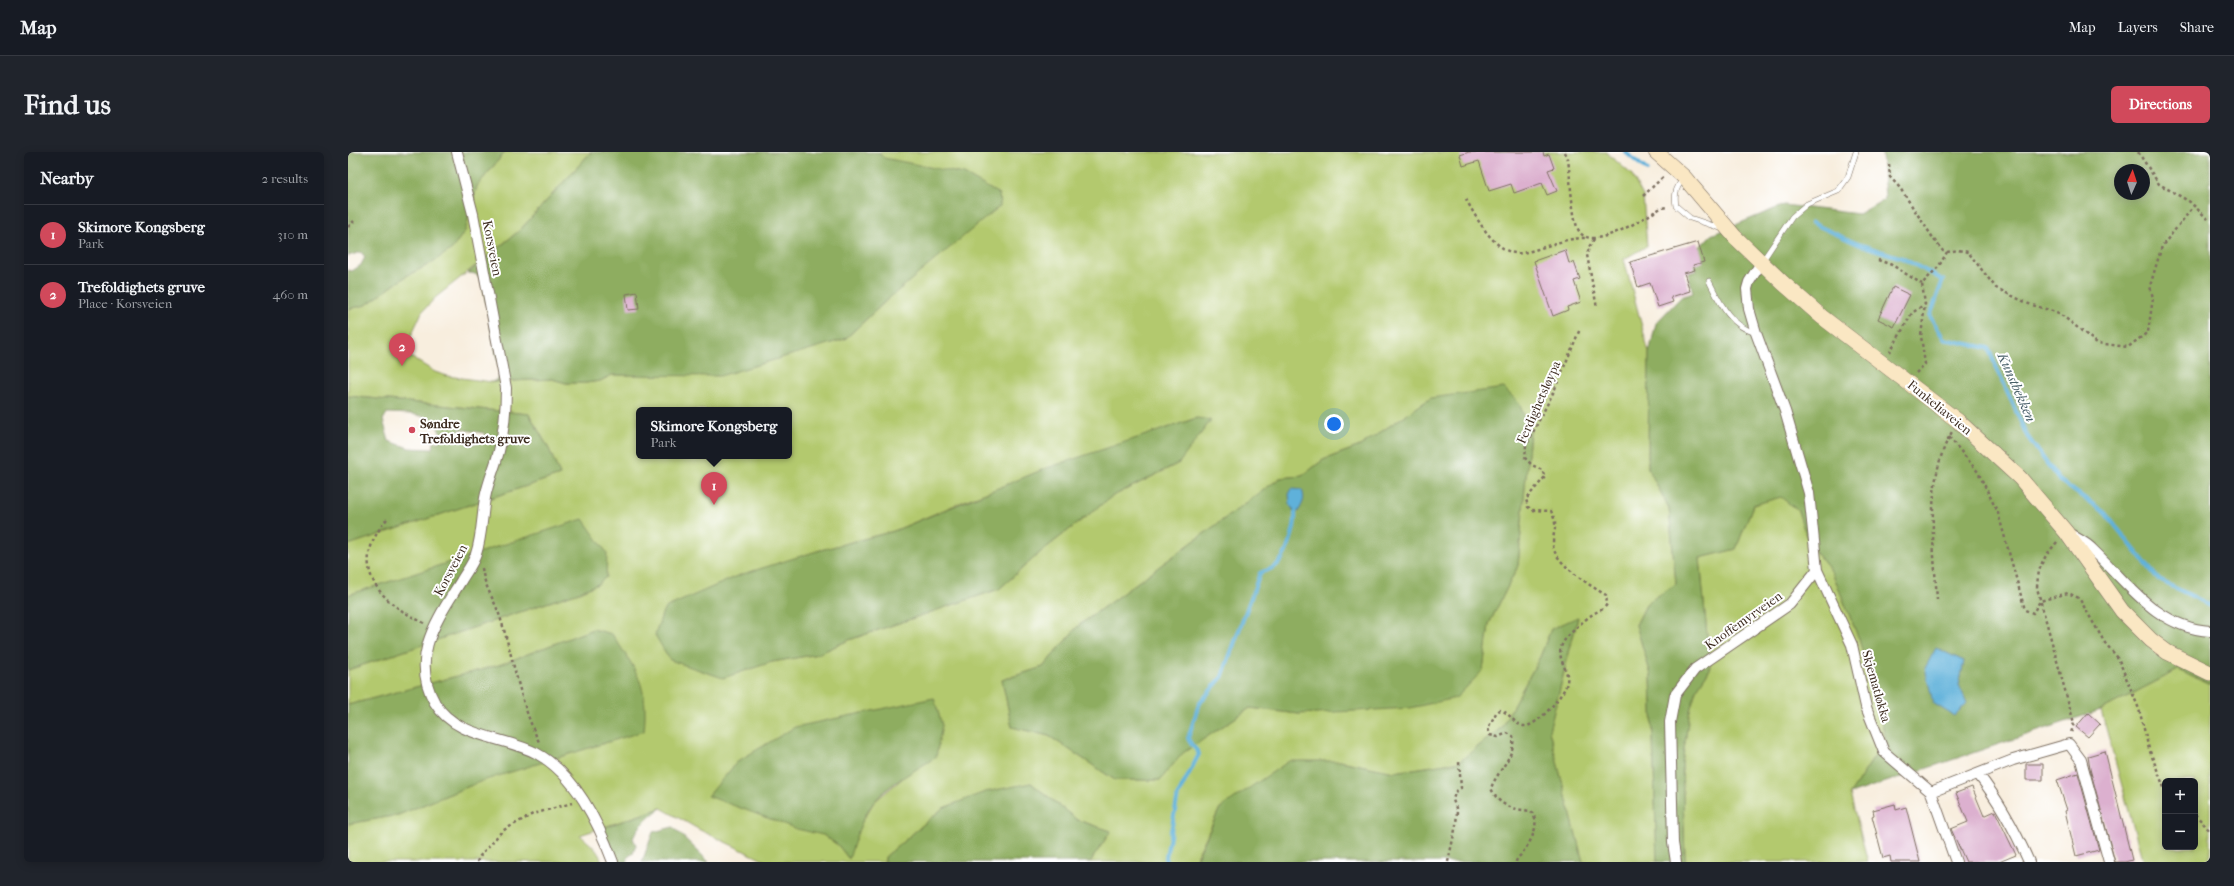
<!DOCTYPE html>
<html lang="en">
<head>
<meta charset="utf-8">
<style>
	:root { --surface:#171b24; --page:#20242c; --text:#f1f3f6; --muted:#9ea1a6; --line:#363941; --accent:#d1495b }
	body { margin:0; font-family:"IM FELL French Canon",serif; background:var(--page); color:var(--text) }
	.controls { position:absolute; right:12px; bottom:12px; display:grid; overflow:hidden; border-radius:6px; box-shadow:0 2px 10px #0003 }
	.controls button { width:36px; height:36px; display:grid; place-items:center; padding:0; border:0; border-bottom:1px solid var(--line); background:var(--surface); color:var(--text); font:20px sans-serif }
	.compass { position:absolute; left:1766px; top:12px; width:36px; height:36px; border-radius:50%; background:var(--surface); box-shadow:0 2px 10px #0003; rotate:3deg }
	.you { position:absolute; left:986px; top:272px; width:14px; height:14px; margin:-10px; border:3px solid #fff; border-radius:50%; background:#1a73e8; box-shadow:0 0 0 6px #1a73e833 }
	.badge { display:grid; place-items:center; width:26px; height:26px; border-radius:50%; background:var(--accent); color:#fff; font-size:13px; font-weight:700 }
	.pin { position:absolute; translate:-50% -33px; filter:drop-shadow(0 1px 2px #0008) }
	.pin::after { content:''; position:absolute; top:21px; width:14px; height:12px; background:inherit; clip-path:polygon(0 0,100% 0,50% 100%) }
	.popup { position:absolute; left:288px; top:255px; width:156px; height:52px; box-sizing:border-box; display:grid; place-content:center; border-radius:6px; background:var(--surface); filter:drop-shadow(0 1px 3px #0005); font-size:13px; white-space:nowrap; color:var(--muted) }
	.popup b { font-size:15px; color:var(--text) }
	.popup::after { content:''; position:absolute; left:50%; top:100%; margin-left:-8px; border:8px solid transparent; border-top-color:var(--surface) }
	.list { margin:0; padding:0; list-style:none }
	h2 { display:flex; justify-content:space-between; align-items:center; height:52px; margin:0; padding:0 16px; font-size:17px }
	h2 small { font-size:13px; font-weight:400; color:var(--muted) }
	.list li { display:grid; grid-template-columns:26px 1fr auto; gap:12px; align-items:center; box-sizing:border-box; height:60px; padding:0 16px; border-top:1px solid var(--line) }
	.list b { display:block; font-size:15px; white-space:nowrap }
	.list p { margin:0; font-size:13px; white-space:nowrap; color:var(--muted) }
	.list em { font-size:13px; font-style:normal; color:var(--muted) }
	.map { position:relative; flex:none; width:1862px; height:710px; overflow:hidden; border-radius:6px }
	header { display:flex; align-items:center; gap:24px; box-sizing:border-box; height:56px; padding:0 20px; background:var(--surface); border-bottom:1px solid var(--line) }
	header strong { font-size:19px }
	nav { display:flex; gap:22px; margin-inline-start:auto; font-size:14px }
	.intro { display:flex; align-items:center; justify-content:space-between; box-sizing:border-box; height:96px; padding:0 24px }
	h1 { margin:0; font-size:28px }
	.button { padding:10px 18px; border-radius:6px; background:var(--accent); color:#fff; font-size:14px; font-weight:700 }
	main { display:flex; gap:24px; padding:0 24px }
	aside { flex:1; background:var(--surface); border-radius:6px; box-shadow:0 2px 10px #0003 }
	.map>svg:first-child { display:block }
	.green { fill:#b3c96e; stroke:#777a46; fill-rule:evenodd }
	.forest { fill:#8ead61; stroke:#646c40; fill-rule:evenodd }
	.water { fill:#5eb1da; stroke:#4c6e7c }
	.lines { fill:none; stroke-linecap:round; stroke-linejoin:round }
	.stream { stroke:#5eb1da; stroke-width:4 }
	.building { fill:#dcb0cf }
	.lane-casing { stroke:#7d6f61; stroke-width:6 }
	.street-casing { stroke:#7d6f61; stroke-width:12 }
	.secondary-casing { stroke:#7d6f61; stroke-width:16 }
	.path { stroke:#7d6f61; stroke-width:2.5; stroke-dasharray:3 3; stroke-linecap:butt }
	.lane { stroke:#fff; stroke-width:5 }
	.street { stroke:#fff; stroke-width:10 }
	.secondary { stroke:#fae7c3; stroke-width:15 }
	.poi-dot { fill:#d1495b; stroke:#fff; stroke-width:1.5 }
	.labels { text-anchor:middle; stroke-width:4; stroke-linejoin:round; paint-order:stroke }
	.street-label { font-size:13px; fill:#3b2a1e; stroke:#fff }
	.poi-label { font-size:13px; font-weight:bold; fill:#3b2a1e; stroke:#fff; text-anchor:start }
	.water-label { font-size:14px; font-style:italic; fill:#496069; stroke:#fff }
</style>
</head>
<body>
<header>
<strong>Map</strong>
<nav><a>Map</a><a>Layers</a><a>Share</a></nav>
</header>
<div class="intro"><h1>Find us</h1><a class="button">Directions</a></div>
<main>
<aside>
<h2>Nearby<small>2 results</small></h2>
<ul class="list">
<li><span class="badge">1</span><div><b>Skimore Kongsberg</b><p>Park</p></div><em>310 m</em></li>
<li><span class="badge">2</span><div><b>Trefoldighets gruve</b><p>Place · Korsveien</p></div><em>460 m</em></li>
</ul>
</aside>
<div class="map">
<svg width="1862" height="710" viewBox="0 0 1862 710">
	<rect width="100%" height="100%" fill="#fff"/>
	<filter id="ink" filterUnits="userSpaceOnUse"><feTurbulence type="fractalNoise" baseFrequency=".025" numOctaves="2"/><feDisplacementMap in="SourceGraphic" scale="8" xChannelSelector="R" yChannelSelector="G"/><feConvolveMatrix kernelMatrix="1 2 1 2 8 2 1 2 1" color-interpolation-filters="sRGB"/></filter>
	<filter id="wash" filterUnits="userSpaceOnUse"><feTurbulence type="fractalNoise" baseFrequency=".012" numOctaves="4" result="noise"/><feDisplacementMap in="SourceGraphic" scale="16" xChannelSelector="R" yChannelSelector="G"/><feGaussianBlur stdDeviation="0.9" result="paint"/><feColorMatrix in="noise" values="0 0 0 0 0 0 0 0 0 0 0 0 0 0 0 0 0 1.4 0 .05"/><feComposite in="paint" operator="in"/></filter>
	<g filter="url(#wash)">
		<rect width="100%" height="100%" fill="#f8eede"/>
		<path class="green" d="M157 0H243L172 78 87 146 74 160 61 188 55 194 56 201 87 220 99 224 144 230 204 227 218 231H238L252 229 264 223H286L497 187 540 147 536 6 530 0H1258L1283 22 1295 44 1299 94 1276 107 1301 201 1300 316 1321 356 1328 432 1299 451 1288 473 1303 523 1309 710H1235L1201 579 1230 466 1203 477 1192 505 1153 576 1111 610 1046 620 992 609 872 656 846 710H742L763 679 729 668 683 631 595 656 537 705V710H419L352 678 313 656 232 683C242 692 250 697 254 710H0V672L50 663 134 629 245 477 151 513 0 553V518L231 440 250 432 258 425 235 368 0 443V393L212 323 201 297 181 262 0 244V157L18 153 60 123 80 113 117 79 129 34ZM1083 246 1182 279 1170 414 1141 472 1135 518 951 562 902 556 834 601 812 628H767L701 584 664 575 654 528 695 515 730 474 932 326 954 324 975 308 1012 294ZM291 258H441V304H291ZM848 266 831 311 763 345 694 399 651 437 501 488 470 502 424 510 469 399 546 379 621 347ZM594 573 555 626 526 650 512 673 500 706 490 693 475 683Z
			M1433 344 1450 359 1461 392 1484 420 1511 487 1538 587 1502 642 1520 710H1340L1337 709 1334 612 1341 562 1348 538 1362 517 1352 406 1388 397 1405 353Z
			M1830 518 1862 533V710H1795L1753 558ZM1817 629H1847V695H1817Z"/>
		<path class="forest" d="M0 0H157L129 34 117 79 104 97 80 113 60 123 18 153 0 157V118L4 119 13 113 17 105 13 100 0 104Z
			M243 0H530L536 6 616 22 651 42 652 54 540 147 497 187 372 224 264 223 252 229 238 231H218L204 227 144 230 150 227 152 222 134 131C131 124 129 121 120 121L172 78Z
			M1534 0H1862V533L1830 518 1753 558 1502 642 1538 587 1511 487 1484 420 1461 392 1450 359 1433 345 1405 353 1388 397 1352 406 1362 517 1348 538 1341 562 1334 612 1337 708 1340 710H1309L1303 523 1288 473 1299 451 1328 432 1321 356 1300 316 1301 201 1308 171 1333 145 1345 141 1340 121 1349 119 1343 107 1346 101 1363 83 1436 53 1511 62 1537 47ZM1772 18H1796V42H1772ZM1588 497 1616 509 1611 533Z
			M1156 236 1171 251 1182 279 1170 414 1141 472 1135 518 1108 546 1062 556 951 562 902 556 835 601 812 628H767L701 584 664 575 654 528 695 515 730 474 932 326 954 324 975 308 1012 294 1083 246Z
			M0 244 181 262 201 297 212 323 0 393ZM39 261C56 262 82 260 90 276 92 281 94 283 92 288L90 290H86L85 297H82L61 296 41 289 35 268ZM111 277 136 281 138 288 126 292 114 289Z
			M849 266 863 268 831 311 763 345 694 399 651 437 501 488 470 502 424 510 375 526 322 508 307 483 315 459 319 455 392 423 469 399 546 379 696 317Z
			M235 367 259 401 258 425 250 432 231 440 0 518V443Z
			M1230 465 1201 579 1235 710H847L872 656 941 609H992L1046 620 1111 610 1153 576 1192 505 1203 477Z
			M245 477 264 482C288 518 301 533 296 579L134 629 50 663 0 672V553L151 513Z
			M586 546 594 573 588 605C568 618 542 631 526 650 513 666 507 688 501 707L490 693 475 683 449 677 360 644 390 609 447 575Z
			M683 631 729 668 763 679 742 710H537V705L595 656 637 640Z
			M313 656C301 665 292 672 285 686L288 693 285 701 280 705 279 710H267L254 676Z
			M325 675 361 710H294L305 680Z"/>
		<path class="water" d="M944 337 954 338C958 348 954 352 950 360L947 361 942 353 941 342Z
			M1588 496 1616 509 1611 533 1619 551 1606 564 1585 551 1577 516Z"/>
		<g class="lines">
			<path class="stream" d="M1277 0 1299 18
				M1464 71 1510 92 1554 106 1595 128 1582 164 1596 187 1640 196 1679 284 1711 328 1757 361 1811 428 1862 453
				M817 710 830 643 851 602C848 596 842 593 840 586L851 552 874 525 912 421C916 419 922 418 926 415 939 407 948 375 947 361"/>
		</g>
		<g id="blocks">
			<path class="building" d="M1121 0H1195L1196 4 1201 2 1206 16 1200 18 1209 39 1199 43 1194 31 1166 41 1163 32 1141 39 1131 9 1115 14 1112 3Z
				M1350 90 1356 110 1345 113 1347 118 1336 121 1342 139 1323 145 1325 150 1310 155 1302 131 1290 135 1282 110Z
				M1217 98 1221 111 1226 110 1232 127 1226 129 1233 150 1219 155 1220 158 1205 164 1186 109Z
				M1545 135 1562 143 1546 175 1530 167Z
				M289 140 291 157 280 158 278 142Z
				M1740 561 1752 572 1740 585 1728 575Z
				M1757 599 1784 708 1777 710H1767L1742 617 1740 604Z
				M1678 612H1695V628H1678Z
				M1730 621 1751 698 1728 704 1717 659 1719 658 1709 628Z
				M1624 635 1636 664 1647 659 1668 703 1651 710H1618L1603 677 1620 670 1608 641Z
				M1547 652 1548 658 1558 655 1572 710H1543L1542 704 1535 706 1524 664 1526 663 1525 658Z"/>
		</g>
	</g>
	<g filter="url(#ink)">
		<use href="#blocks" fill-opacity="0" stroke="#7d6f61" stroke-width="1"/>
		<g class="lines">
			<defs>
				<path id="lane" d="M1335 27C1328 36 1326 42 1328 54L1342 66 1372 76
					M1415 108 1444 65 1459 52 1490 39 1500 25 1508 0
					M1361 129C1372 151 1382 174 1408 181"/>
				<path id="street" d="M109 0 125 62 158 236C158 257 156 279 151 299 147 315 140 330 137 346 134 364 134 384 128 402 125 412 118 420 113 429 89 468 61 505 87 551 108 586 155 584 188 601 227 622 250 670 265 710
					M1413 111 1401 130 1399 137 1401 157 1408 181 1437 259 1461 341 1469 418 1504 493 1518 555 1536 600 1583 640
					M1724 383C1731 388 1739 391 1744 397 1779 430 1809 476 1862 479
					M1630 622C1652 650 1667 678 1681 710
					M1583 640 1665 608 1721 592 1733 608 1761 710
					M1583 640 1608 710
					M1328 710 1325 691 1322 570 1327 543 1347 517 1442 452 1469 418"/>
				<path id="secondary" d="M1308 0 1336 25 1387 85 1435 131 1474 165 1610 269 1672 326 1718 380 1774 459 1803 488 1819 500 1862 521"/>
			</defs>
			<use href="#lane" class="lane-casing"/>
			<use href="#street" class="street-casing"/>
			<use href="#secondary" class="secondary-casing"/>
			<path class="path" d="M1217 0 1220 7C1222 22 1224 68 1231 79 1244 101 1297 65 1313 56L1320 55
				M1790 0 1811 32 1842 50 1862 69
				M1541 12 1542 25 1552 36 1587 89 1595 99 1599 100 1591 114 1574 132 1577 152 1564 161 1542 200
				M1295 44 1315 25
				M1118 47C1128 66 1149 105 1174 101 1196 97 1214 86 1237 86
				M0 75 6 69
				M1246 87 1241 95 1239 103 1249 156
				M1599 100 1610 98 1620 100 1648 136 1681 152 1711 161 1749 191 1780 195 1800 180 1805 146 1802 134 1814 94 1846 54
				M1530 108 1544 113 1574 132
				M1568 221 1577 212 1573 184 1577 152
				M1601 285 1630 320 1650 361 1677 458 1685 461 1692 449 1720 441 1731 446 1757 491 1770 506 1791 557 1801 597 1817 638
				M39 367C0 414 28 448 76 471
				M1709 390C1695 406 1690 414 1689 436L1726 571 1723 581
				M134 416C136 433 144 444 150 459 165 502 171 549 191 590
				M1589 448C1586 397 1576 326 1604 280
				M1847 662 1862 679
				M129 710 131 705 154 679 185 662 224 651
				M1100 710 1108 673 1109 659 1105 648 1107 640 1113 636 1111 610
				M1168 710C1169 705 1173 704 1175 700 1184 688 1193 671 1183 659 1165 657 1151 655 1143 636 1150 618 1168 604 1165 584L1159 581 1150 585 1142 583 1140 576 1148 561 1152 558C1162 560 1166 573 1176 574 1188 576 1218 541 1219 530 1222 516 1205 506 1216 489 1222 481 1236 468 1245 462 1251 458 1255 459 1259 452L1258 443C1244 435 1204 410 1205 392 1205 376 1211 376 1203 359L1184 358 1180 355 1178 347 1197 325 1194 318 1184 313 1177 306 1178 294 1206 239 1232 177"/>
			<use href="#lane" class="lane"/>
			<use href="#street" class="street"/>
			<use href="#secondary" class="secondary"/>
		</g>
	</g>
	<circle class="poi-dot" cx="64" cy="278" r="4"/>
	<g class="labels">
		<g class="street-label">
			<text transform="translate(145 96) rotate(79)" y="5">Korsveien</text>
			<text transform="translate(1190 250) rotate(-66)" y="5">Ferdighetsløypa</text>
			<text transform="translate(1592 255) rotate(39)" y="5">Funkeliaveien</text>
			<text transform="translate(102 418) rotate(-62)" y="5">Korsveien</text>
			<text transform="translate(1395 468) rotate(-35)" y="5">Knoffemyrveien</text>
			<text transform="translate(1529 534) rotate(74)" y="5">Skjematløkka</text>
		</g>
		<g class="poi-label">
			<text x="72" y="276">Søndre<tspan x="72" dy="15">Trefoldighets gruve</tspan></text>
		</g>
		<g class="water-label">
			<text transform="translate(1669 235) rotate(66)" y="5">Kunstbekken</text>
		</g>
	</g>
</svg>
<div class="controls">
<button>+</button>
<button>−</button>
</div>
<svg class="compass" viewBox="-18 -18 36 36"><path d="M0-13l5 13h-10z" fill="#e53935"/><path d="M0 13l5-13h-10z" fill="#9ea1a6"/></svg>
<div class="you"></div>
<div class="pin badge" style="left:366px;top:353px">1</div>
<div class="popup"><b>Skimore Kongsberg</b>Park</div>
<div class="pin badge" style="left:54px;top:214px">2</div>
</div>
</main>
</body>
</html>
